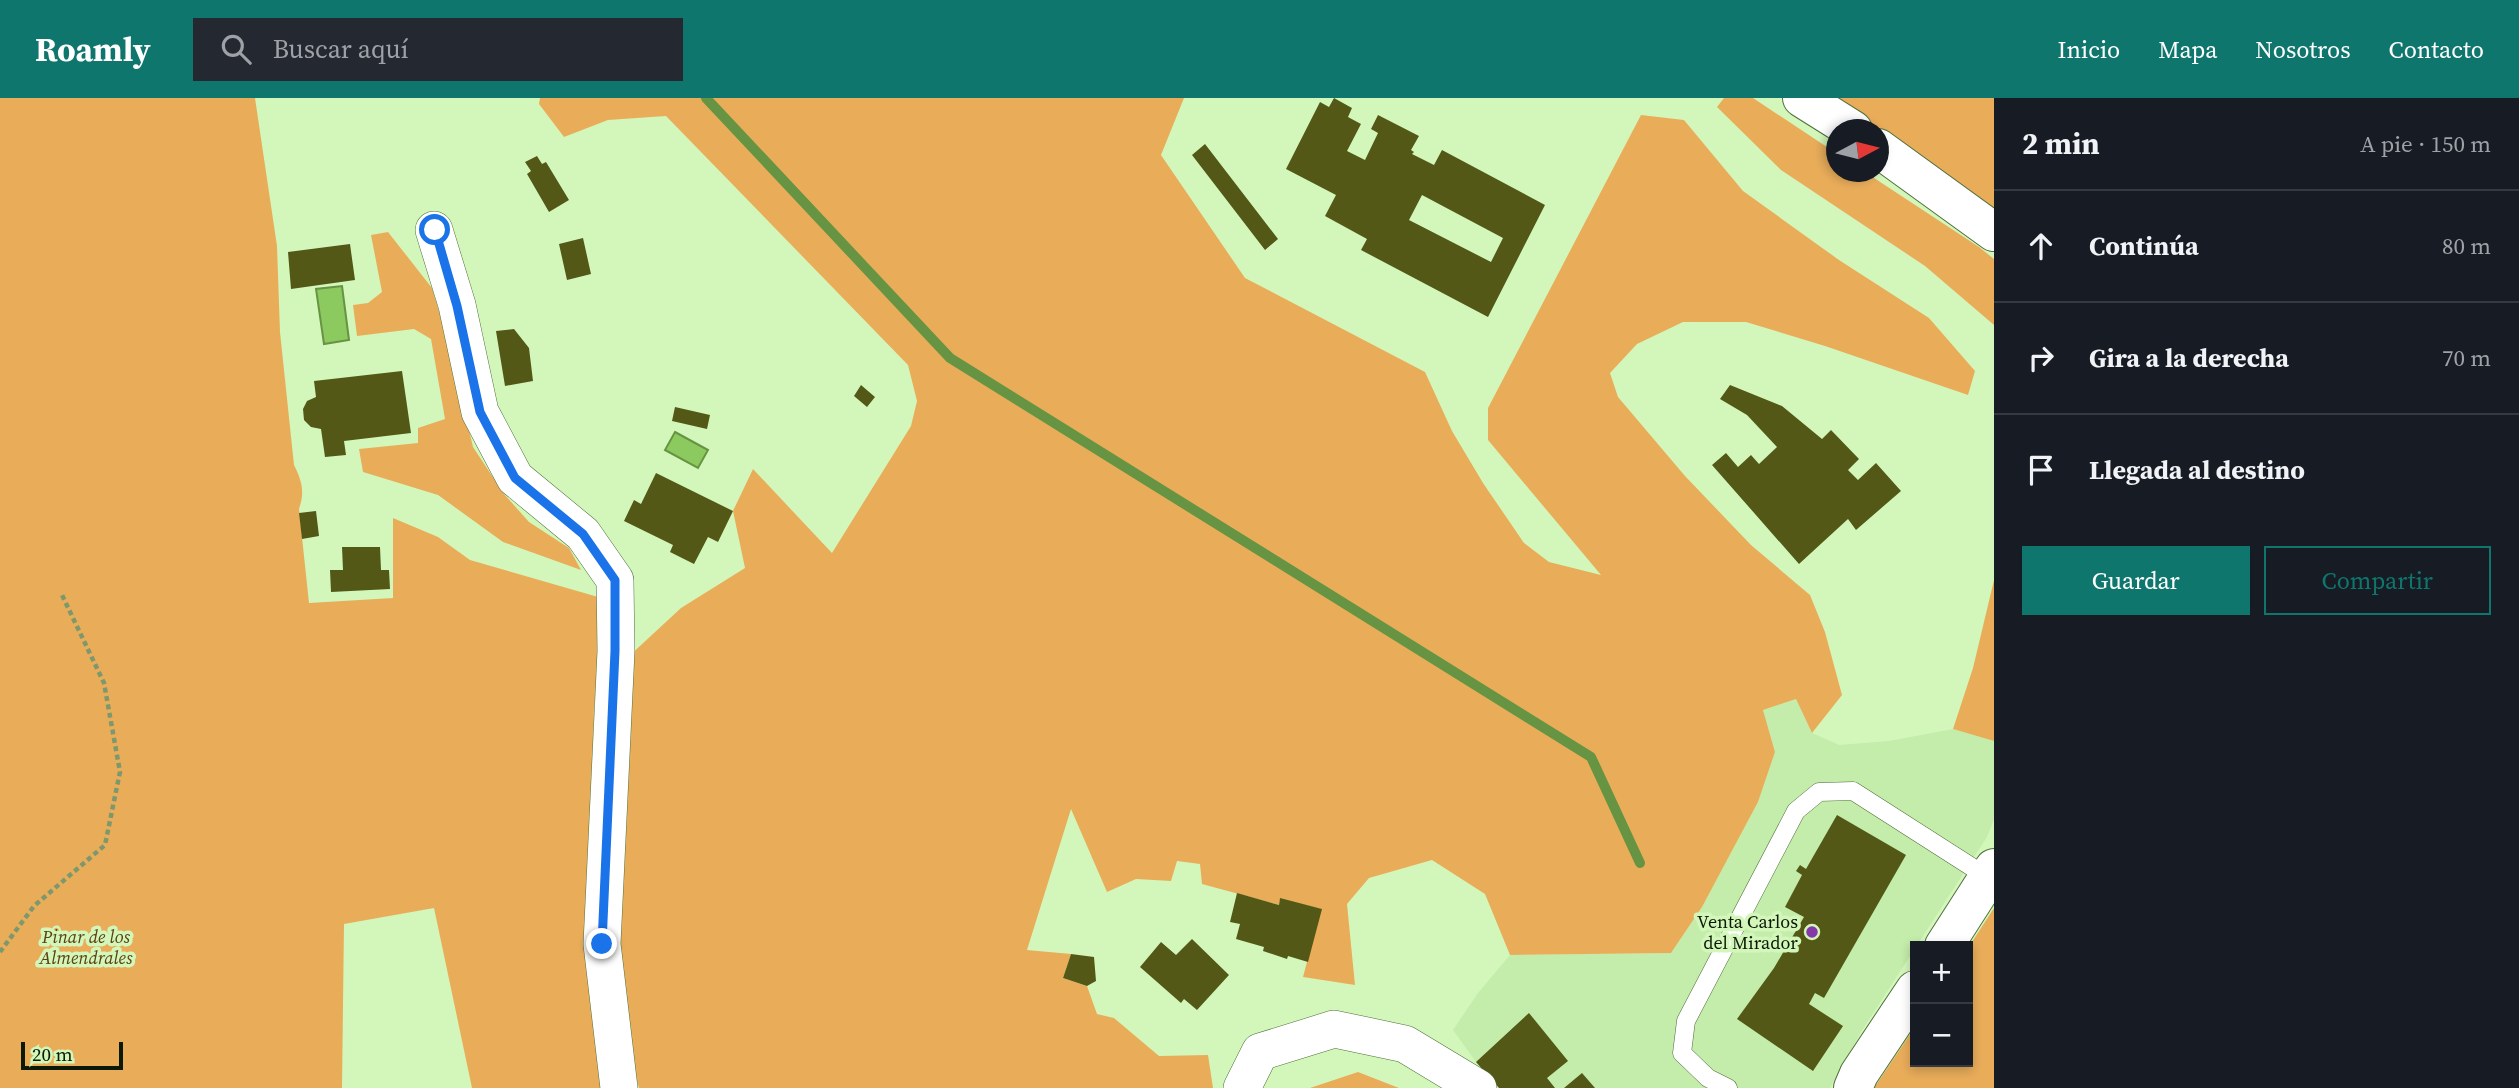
<!DOCTYPE html>
<html lang="es">
<head>
<meta charset="utf-8">
<style>
	:root { --surface:#171b24; --page:#242831; --text:#f1f3f6; --muted:#9ea1a6; --line:#363941; --accent:#0f766e }
	body { margin:0; font-family:"Source Serif 4",serif; background:var(--page); color:var(--text) }
	.controls { position:absolute; right:21px; bottom:21px; display:grid; overflow:hidden; border-radius:0px; box-shadow:0 4px 10px #0003 }
	.controls button { width:63px; height:63px; display:grid; place-items:center; padding:0; border:0; border-bottom:2px solid var(--line); background:var(--surface); color:var(--text); font:35px sans-serif }
	.compass { position:absolute; left:1826px; top:21px; width:63px; height:63px; border-radius:50%; background:var(--surface); box-shadow:0 4px 10px #0003; rotate:83deg }
	.scale { position:absolute; left:21px; bottom:18px; width:102px; box-sizing:border-box; padding-left:7px; border:4px solid #0c1904; border-top:0; font-size:19px; line-height:24px; white-space:nowrap; color:#0c1904; -webkit-text-stroke:5px #d3f7bb; paint-order:stroke }
	.stop { position:absolute; width:21px; height:21px; margin:-16px; border:5px solid #1a73e8; border-radius:50%; background:#fff }
	.stop.end { background:#1a73e8; border-color:#fff; box-shadow:0 2px 7px #0008 }
	.list { margin:0; padding:0; list-style:none }
	h2 { display:flex; justify-content:space-between; align-items:center; height:91px; margin:0; padding:0 28px; font-size:30px }
	h2 small { font-size:23px; font-weight:400; color:var(--muted) }
	.list li { display:grid; grid-template-columns:46px 1fr auto; gap:21px; align-items:center; box-sizing:border-box; height:112px; padding:0 28px; border-top:2px solid var(--line) }
	.list b { display:block; font-size:26px; white-space:nowrap }
	.list em { font-size:23px; font-style:normal; color:var(--muted) }
	.actions { display:flex; gap:14px; padding:21px 28px }
	.actions a { flex:1; padding:16px 0; border:2px solid var(--accent); border-radius:0px; text-align:center; font-size:24px; color:var(--accent) }
	.actions .main { background:var(--accent); color:#fff }
	.icon { flex:none; width:38px; height:38px; fill:none; stroke:currentColor; stroke-width:2; stroke-linecap:round; stroke-linejoin:round }
	.map { position:relative; flex:none; width:1994px; height:990px; overflow:hidden }
	header { display:flex; align-items:center; gap:42px; box-sizing:border-box; height:98px; padding:0 35px; background:var(--accent); color:#fff }
	header strong { font-size:33px }
	nav { display:flex; gap:38px; margin-inline-start:auto; font-size:24px }
	.search { width:490px; height:63px; background:var(--page); display:flex; align-items:center; gap:18px; box-sizing:border-box; padding:0 24px; border-radius:0px; color:var(--muted); font-size:26px }
	main { display:flex }
	aside { flex:1; background:var(--surface) }
	.map>svg:first-child { display:block }
	.built { fill:#c4ecaa }
	.green { fill:#e9ad5a }
	.water { fill:#8cc95e; stroke:#669443; stroke-width:2 }
	.lines { fill:none; stroke-linecap:round; stroke-linejoin:round }
	.stream { stroke:#669443; stroke-width:10 }
	.building { fill:#535816; fill-rule:evenodd }
	.lane-casing { stroke:#506f3a; stroke-width:19 }
	.street-casing { stroke:#506f3a; stroke-width:38 }
	.secondary-casing { stroke:#506f3a; stroke-width:40 }
	.path { stroke:#7d986c; stroke-width:4.5; stroke-dasharray:5 3.5; stroke-linecap:butt }
	.lane { stroke:#fff; stroke-width:18 }
	.street { stroke:#fff; stroke-width:37 }
	.secondary { stroke:#fff; stroke-width:38 }
	.route { stroke:#1a73e8; stroke-width:9 }
	.poi-dot { fill:#8538a9; stroke:#d3f7bb; stroke-width:2.5 }
	.labels { text-anchor:middle; stroke-width:7; stroke-linejoin:round; paint-order:stroke }
	.poi-label { font-size:18px; fill:#0c1904; stroke:#d3f7bb; text-anchor:end }
	.park-label { font-size:18px; font-style:italic; fill:#5e4012; stroke:#d3f7bb }
</style>
</head>
<body>
<header>
<strong>Roamly</strong>
<div class="search"><svg class="icon" aria-label="search" viewBox="0 0 24 24"><circle cx="10" cy="10" r="6"/><path d="M15 15l6 6"/></svg>Buscar aquí</div>
<nav><a>Inicio</a><a>Mapa</a><a>Nosotros</a><a>Contacto</a></nav>
</header>
<main>
<div class="map">
<svg width="1994" height="990" viewBox="0 0 1994 990">
	<rect width="100%" height="100%" fill="#d3f7bb"/>
	<path class="built" d="M1796 601 1812 635 1839 647 1889 643 1953 631 1994 643V721L1987 739 1861 934 1830 990H1499L1476 964 1453 932 1478 895 1510 857 1671 855 1702 809 1758 704 1775 654 1763 612Z"/>
	<path class="green" d="M0 0H255L277 148 280 234 294 367C302 383 305 394 299 411L309 505 393 500V420L438 439 470 462 605 501 594 610 589 851 604 990H472L434 810 344 826 342 990H0Z
		M540 0H1184L1161 57 1245 180 1425 274 1452 333 1483 385 1524 445 1549 464 1601 477 1488 342V310L1641 17 1684 22 1743 93 1839 162 1929 220 1975 273 1968 297 1825 248 1746 224H1683L1637 246 1610 275 1618 299 1685 378 1751 447 1810 497 1825 534 1842 597 1812 635 1796 601 1763 612 1775 654 1758 704 1702 809 1671 855 1510 857 1485 796 1432 762 1369 780 1347 806 1355 887 1303 879 1321 811 1280 801 1279 807 1202 786 1200 766 1177 763 1171 783 1136 781 1107 794 1071 711 1027 852 1071 856 1063 880 1087 888 1097 916 1114 920 1159 958 1208 957 1213 990H639L633 969 617 836 627 560 681 510 745 470 733 413 753 371 832 455 911 328 917 303 908 267 666 18 608 22 564 39 539 6Z
		M1724 0H1753L1836 55V74H1865L1979 149 1994 161V227L1925 168 1781 72 1717 9Z
		M1835 0H1994V111Z
		M388 134 432 190 447 240 473 349 504 396 529 424 569 450 581 472 503 444 438 397 363 374 359 351 418 345V330L445 321 431 241 414 231 357 238 353 207 368 205 382 194 371 137Z
		M1994 482V643L1953 631 1973 570Z
		M1994 810V990H1874L1915 929V964H1968V850Z
		M1358 974 1399 990H1310Z"/>
	<path class="water" d="M342 188 349 242 324 246 316 191Z
		M675 334 708 352 698 370 665 352Z"/>
	<g class="lines">
		<path class="stream" d="M706 0 950 260 1591 659 1640 765"/>
	</g>
	<path class="building" d="M1334 0 1352 10 1348 19 1361 26 1347 53 1365 62 1378 35 1371 31 1378 17 1419 38 1411 52 1414 54 1412 56 1434 67 1442 52 1545 107 1488 219 1361 152 1367 141 1325 118 1336 97 1286 71 1320 4 1329 9ZM1422 97 1503 140 1491 164 1409 122Z
		M1205 46 1278 141 1265 152 1192 57Z
		M537 58 542 66 546 64 569 102 549 114 527 76 531 73 525 64Z
		M583 140 591 176 567 182 559 146Z
		M350 146 355 182 291 191 288 154Z
		M514 231 529 250 533 283 505 288 496 233Z
		M402 273 411 335 344 343 346 357 325 359 321 331 311 329 304 322 303 311 307 303 316 299 314 283Z
		M861 287 875 299 867 309 854 298Z
		M1730 287 1782 308 1822 341 1831 332 1859 361 1848 372 1858 382 1876 365 1901 393 1856 432 1848 421 1799 466 1712 367 1726 355 1738 369 1751 357 1759 366 1777 349 1747 317 1720 301Z
		M675 309 710 317 707 331 672 323Z
		M656 375 733 413 718 444 708 439 694 466 670 454 673 447 624 423 634 402 641 406Z
		M316 413 319 438 302 441 299 415Z
		M342 449H380L381 472H389L390 491 331 494 330 472H343Z
		M1837 717 1906 757 1824 900 1815 895 1809 906 1843 928 1813 973 1737 921 1774 870 1804 819 1785 809 1802 777 1796 773 1800 767 1806 771Z
		M1237 795 1279 807 1280 800 1322 811 1308 864 1288 858 1287 861 1263 853 1264 849 1236 841 1240 826 1230 824Z
		M1192 841 1229 877 1197 912 1184 901 1181 905 1140 869 1161 844 1176 857Z
		M1071 856 1094 859 1096 883 1087 888 1063 880Z
		M1529 915 1568 963 1547 980 1555 990H1499L1476 964Z
		M1582 975 1595 990H1564Z"/>
	<g class="lines">
		<defs>
			<path id="lane" d="M1728 990 1708 980 1682 955 1686 923 1796 713 1819 694 1853 693 1989 780"/>
			<path id="street" d="M434 132 457 207 480 314 515 380 583 436 615 482 616 553 602 846 619 990
				M1242 990 1260 954 1334 931 1405 946 1478 990"/>
			<path id="secondary" d="M1802 0 1853 32
				M1878 50 1994 134
				M1944 848 1994 770
				M1853 990 1859 976 1915 892"/>
		</defs>
		<use href="#lane" class="lane-casing"/>
		<use href="#street" class="street-casing"/>
		<use href="#secondary" class="secondary-casing"/>
		<path class="path" d="M0 854 34 808 105 747 120 674 104 585 62 497"/>
		<use href="#lane" class="lane"/>
		<use href="#street" class="street"/>
		<use href="#secondary" class="secondary"/>
	</g>
	<g class="lines">
		<path class="route" d="M435 132 457 208 480 314 515 380 583 436 615 482V553L602 846"/>
	</g>
	<circle class="poi-dot" cx="1812" cy="834" r="7"/>
	<g class="labels">
		<g class="poi-label">
			<text x="1798" y="830">Venta Carlos<tspan x="1798" dy="21">del Mirador</tspan></text>
		</g>
		<g class="park-label">
			<text x="86" y="845">Pinar de los<tspan x="86" dy="21">Almendrales</tspan></text>
		</g>
	</g>
</svg>
<div class="controls">
<button>+</button>
<button>−</button>
</div>
<svg class="compass" viewBox="-18 -18 36 36"><path d="M0-13l5 13h-10z" fill="#e53935"/><path d="M0 13l5-13h-10z" fill="#9ea1a6"/></svg>
<div class="scale">20 m</div>
<div class="stop" style="left:435px;top:132px"></div>
<div class="stop end" style="left:602px;top:846px"></div>
</div>
<aside>
<h2>2 min<small>A pie · 150 m</small></h2>
<ul class="list">
<li><svg class="icon" aria-label="ahead" viewBox="0 0 24 24"><path d="M12 20V5M6 11l6-6 6 6"/></svg><div><b>Continúa</b></div><em>80 m</em></li>
<li><svg class="icon" aria-label="right" viewBox="0 0 24 24"><path d="M7 20v-9h11M14 6l5 5-5 5"/></svg><div><b>Gira a la derecha</b></div><em>70 m</em></li>
<li><svg class="icon" aria-label="arrive" viewBox="0 0 24 24"><path d="M6 21V4h12l-3 4 3 4H6"/></svg><div><b>Llegada al destino</b></div></li>
</ul>
<div class="actions"><a class="main">Guardar</a><a>Compartir</a></div>
</aside>
</main>
</body>
</html>
